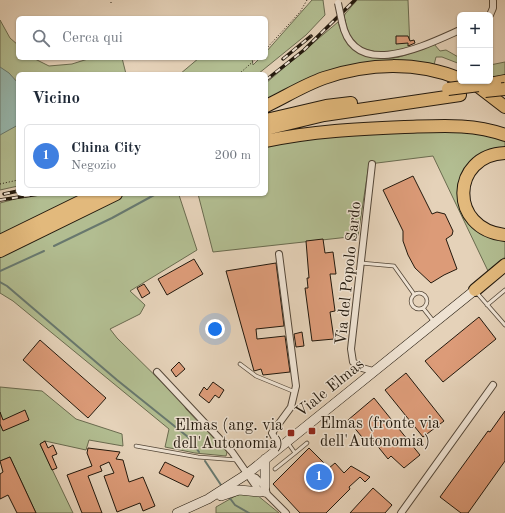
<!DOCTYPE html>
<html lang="it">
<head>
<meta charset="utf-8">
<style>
	:root { --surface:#fff; --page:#f2f2f3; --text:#1f2937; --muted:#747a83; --line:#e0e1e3; --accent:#8f2418 }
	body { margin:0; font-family:"Old Standard TT",serif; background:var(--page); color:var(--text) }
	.controls { position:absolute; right:12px; top:12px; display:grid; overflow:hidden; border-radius:6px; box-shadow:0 1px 3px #0004 }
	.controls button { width:36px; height:36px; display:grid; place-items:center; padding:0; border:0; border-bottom:1px solid var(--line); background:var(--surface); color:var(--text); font:20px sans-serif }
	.you { position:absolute; left:215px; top:329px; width:14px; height:14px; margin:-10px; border:3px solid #fff; border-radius:50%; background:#1a73e8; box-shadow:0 0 0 6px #1a73e833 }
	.badge { display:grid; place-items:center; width:26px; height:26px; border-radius:50%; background:var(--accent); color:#fff; font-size:13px; font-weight:700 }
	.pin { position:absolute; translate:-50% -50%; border:2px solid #fff; box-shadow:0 1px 4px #0006 }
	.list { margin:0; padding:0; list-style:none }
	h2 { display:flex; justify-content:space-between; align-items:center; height:52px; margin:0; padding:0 16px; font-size:17px }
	h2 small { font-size:13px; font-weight:400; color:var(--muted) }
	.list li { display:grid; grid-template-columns:26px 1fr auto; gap:12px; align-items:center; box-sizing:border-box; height:64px; margin:0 8px 8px; padding:0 8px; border:1px solid var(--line); border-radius:6px }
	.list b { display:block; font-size:15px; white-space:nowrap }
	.list p { margin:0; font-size:13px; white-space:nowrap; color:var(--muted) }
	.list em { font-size:13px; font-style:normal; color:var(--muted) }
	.icon { flex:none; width:22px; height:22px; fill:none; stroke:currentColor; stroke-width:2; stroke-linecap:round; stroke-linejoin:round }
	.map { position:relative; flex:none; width:505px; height:513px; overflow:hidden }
	.search { position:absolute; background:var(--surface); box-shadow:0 1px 3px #0004; left:16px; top:16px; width:252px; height:44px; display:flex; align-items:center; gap:10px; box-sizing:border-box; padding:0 14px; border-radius:6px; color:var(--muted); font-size:15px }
	.panel { position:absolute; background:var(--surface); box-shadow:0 1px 3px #0004; left:16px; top:72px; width:252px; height:124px; border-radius:6px }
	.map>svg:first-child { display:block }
	.green { fill:#b2bd91; stroke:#6a6b4f }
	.water { fill:#96b8af; stroke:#68786e }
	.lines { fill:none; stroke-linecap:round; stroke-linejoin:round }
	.stream { stroke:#68786e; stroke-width:2 }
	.building { fill:#dc9b78; stroke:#23190d }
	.lane-casing { stroke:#544738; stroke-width:4.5 }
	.street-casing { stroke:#544738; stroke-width:8 }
	.secondary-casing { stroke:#23190d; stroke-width:10 }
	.highway-casing { stroke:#23190d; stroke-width:14 }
	.path { stroke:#23190d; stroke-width:1; stroke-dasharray:1 2; stroke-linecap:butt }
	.lane { stroke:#eee2d2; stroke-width:3 }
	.street { stroke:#eee2d2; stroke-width:6 }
	.secondary { stroke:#eee2d2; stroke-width:9 }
	.highway { stroke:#e2b97c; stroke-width:12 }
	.rail-casing { stroke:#23190d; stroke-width:3.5 }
	.rail { stroke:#eee2d2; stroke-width:2; stroke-dasharray:6; stroke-linecap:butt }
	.street-bridge-casing { stroke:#544738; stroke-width:8; stroke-linecap:butt }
	.highway-bridge-casing { stroke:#23190d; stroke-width:14; stroke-linecap:butt }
	.street-bridge { stroke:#eee2d2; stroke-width:6 }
	.highway-bridge { stroke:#e2b97c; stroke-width:12 }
	.poi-dot { fill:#8f2418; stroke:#eee2d2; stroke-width:1.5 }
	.labels { text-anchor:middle; stroke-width:3; stroke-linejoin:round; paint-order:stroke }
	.street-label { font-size:16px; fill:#23190d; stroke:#eee2d2 }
	.poi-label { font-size:16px; fill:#23190d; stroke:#eee2d2; text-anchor:start }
</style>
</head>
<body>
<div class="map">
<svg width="505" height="513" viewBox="0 0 505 513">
	<rect width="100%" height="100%" fill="#e5d2b9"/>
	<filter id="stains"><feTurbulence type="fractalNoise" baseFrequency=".005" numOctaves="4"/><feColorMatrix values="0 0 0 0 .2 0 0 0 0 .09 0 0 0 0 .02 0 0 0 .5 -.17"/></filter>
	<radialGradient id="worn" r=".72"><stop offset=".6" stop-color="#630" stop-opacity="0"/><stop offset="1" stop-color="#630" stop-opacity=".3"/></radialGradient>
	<path class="green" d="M312 0H323L325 15 306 35 258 74H180L199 58H252L253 65 260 58H266V52Z
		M357 0H408L410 49 381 53 364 49 357 44 349 35 344 17 345 14Z
		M0 20 10 38 18 45V58H33L49 66 72 64 91 58H122L126 74H18V186L0 190Z
		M338 22C345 50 371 63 399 57 411 54 422 48 434 44L440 51 446 50 460 58V64L442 57H436L434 65 383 62 266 103V83Z
		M505 62V75L490 77V65Z
		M421 131 479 133 505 140V149L483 155 461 203 505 240V257L488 271 433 156 369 164 358 236 213 252 198 194H266V144L288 139Z
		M34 194H96L102 205 125 194H181L179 195 197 250 130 291 145 305 140 314 110 329 117 338 183 403 186 409 227 452 226 456 195 453 165 447 169 429 13 301 0 293V203Z
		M0 387 42 391 76 419 122 434 123 446 89 440 86 450 45 441 40 444 73 513H36L10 457 0 461Z
		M246 493 257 495 279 513H216V507L237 495Z"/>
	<path class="water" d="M0 67 9 73 18 83V125L0 135Z"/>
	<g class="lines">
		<path class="stream" d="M54 246 112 218 156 194
			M0 271 44 251
			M0 282 7 286 117 380 188 437 199 452
			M205 461 221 485
			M229 497 235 505 249 513"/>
	</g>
	<path class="building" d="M396 36H408L410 41 414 40 415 43 408 46V43L396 44Z
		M413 176 432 214 437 212 445 214 453 231 452 235 446 239 457 269 444 275 431 283 415 268 408 255 403 241V231L383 190Z
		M323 239 325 253 333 252 336 274H330L335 311 330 312 334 339 312 341 305 288H308L307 278H309L306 241Z
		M194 259 203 274 167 295 158 279Z
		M276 263 284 326 256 329 257 339 285 336 290 372 263 375 261 369 254 371 226 271Z
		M144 284 150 293 142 298 137 288Z
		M479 317 496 339 443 382 425 361Z
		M302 332 304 346 296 347 294 334Z
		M40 340 106 398 88 418 23 360Z
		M179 362 185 369 176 377 171 370Z
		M406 373 444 421 423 437 385 390Z
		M213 382 224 390 219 398 215 395 209 403 199 395 204 387 207 390Z
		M374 398 420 455 404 468 391 456 388 459 371 438 366 442 348 420Z
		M25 410 29 420 3 431 0 424V412L3 420Z
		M505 411V461L468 513H461L440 497 488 431 490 432Z
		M45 441 48 448 53 445 57 454 52 456 57 468 52 470 40 444Z
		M88 448 120 452 116 459 123 460 129 482 143 477 155 506 143 511 140 503 117 512 104 476 114 473 109 462 100 466 102 471 88 476 102 513H82L67 475 92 466 87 453Z
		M309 448 329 468 335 463 344 473 351 466 370 477 365 482 360 477 349 487 350 489 326 513H300L273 484Z
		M10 457 36 513H17L8 495 0 499V474L3 472 0 461Z
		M165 462 194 476 188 487 159 473Z
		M373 488 392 505 385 513H350Z"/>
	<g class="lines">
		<defs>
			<path id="lane" d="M361 263 394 266 414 294
				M411 301a8 8 0 1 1 16 0a8 8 0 1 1-16 0Z
				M477 293 505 325
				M487 305 505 290
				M423 308 434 322
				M240 364 256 376 295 392
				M288 443 295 453 307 443
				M136 446 198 457 237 460
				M275 469 295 453"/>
			<path id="street" d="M490 15 493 8V1
				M342 22C354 82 426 45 460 30
				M372 164 351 349 353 362 362 368 373 371
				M279 254 296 386 291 407 272 433 280 447
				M157 372 232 452 260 492 267 494
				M247 474 256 478 265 487 267 494 286 513
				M401 513 493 385"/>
			<path id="secondary" d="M265 459V487
				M221 496 239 490 260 492
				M177 513 208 499 247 474 475 290"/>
			<path id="highway" d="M495 83 505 81
				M479 87 505 107
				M266 106C285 97 304 85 324 78 368 63 417 61 460 79
				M266 120 326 106 351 103
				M266 129 324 115 460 95
				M266 141C312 131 359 129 405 127 439 126 473 123 505 135
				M505 153C451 155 448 229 505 235
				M0 241 96 194
				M0 251 116 194
				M475 290 505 265"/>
		</defs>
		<use href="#lane" class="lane-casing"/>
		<use href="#street" class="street-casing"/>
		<use href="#secondary" class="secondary-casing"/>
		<use href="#highway" class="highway-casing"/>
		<path class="path" d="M111 3V0
			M266 49 300 12 307 0
			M239 74 257 58
			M0 184 18 180"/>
		<use href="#lane" class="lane"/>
		<use href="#street" class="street"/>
		<use href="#secondary" class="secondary"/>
		<use href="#highway" class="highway"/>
		<defs>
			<path id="rail" d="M283 59 311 36
				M266 80 304 50 355 0
				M4 194 18 191
				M0 200 39 194"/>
		</defs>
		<use href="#rail" class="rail-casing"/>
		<use href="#rail" class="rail"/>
		<defs>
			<path id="street-bridge" d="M338 3 342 22"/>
			<path id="highway-bridge" d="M448 89 495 83
				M485 91 505 89"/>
		</defs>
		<use href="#street-bridge" class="street-bridge-casing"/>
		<use href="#highway-bridge" class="highway-bridge-casing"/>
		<use href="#street-bridge" class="street-bridge"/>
		<use href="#highway-bridge" class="highway-bridge"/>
	</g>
	<g class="poi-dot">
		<rect x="308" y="427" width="8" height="8" rx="2"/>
		<rect x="287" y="429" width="8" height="8" rx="2"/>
	</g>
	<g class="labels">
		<g class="street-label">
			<text transform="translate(347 273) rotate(-84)" y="6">Via del Popolo Sardo</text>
			<text transform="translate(329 387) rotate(-39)" y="6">Viale Elmas</text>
		</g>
		<g class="poi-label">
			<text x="320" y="428">Elmas (fronte via<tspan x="320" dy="18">dell'Autonomia)</tspan></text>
			<text x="283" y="430" text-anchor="end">Elmas (ang. via<tspan x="283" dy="18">dell'Autonomia)</tspan></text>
		</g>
	</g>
	<rect width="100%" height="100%" filter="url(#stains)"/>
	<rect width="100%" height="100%" fill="url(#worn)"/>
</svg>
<div class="controls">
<button>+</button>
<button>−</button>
</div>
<div class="you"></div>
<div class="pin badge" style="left:319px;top:477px;background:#3f7fe0">1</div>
<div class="search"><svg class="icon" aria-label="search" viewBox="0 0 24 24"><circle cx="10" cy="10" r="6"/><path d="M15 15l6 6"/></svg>Cerca qui</div>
<section class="panel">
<h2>Vicino<small></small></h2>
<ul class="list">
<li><span class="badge" style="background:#3f7fe0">1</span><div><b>China City</b><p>Negozio</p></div><em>200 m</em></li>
</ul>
</section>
</div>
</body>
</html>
